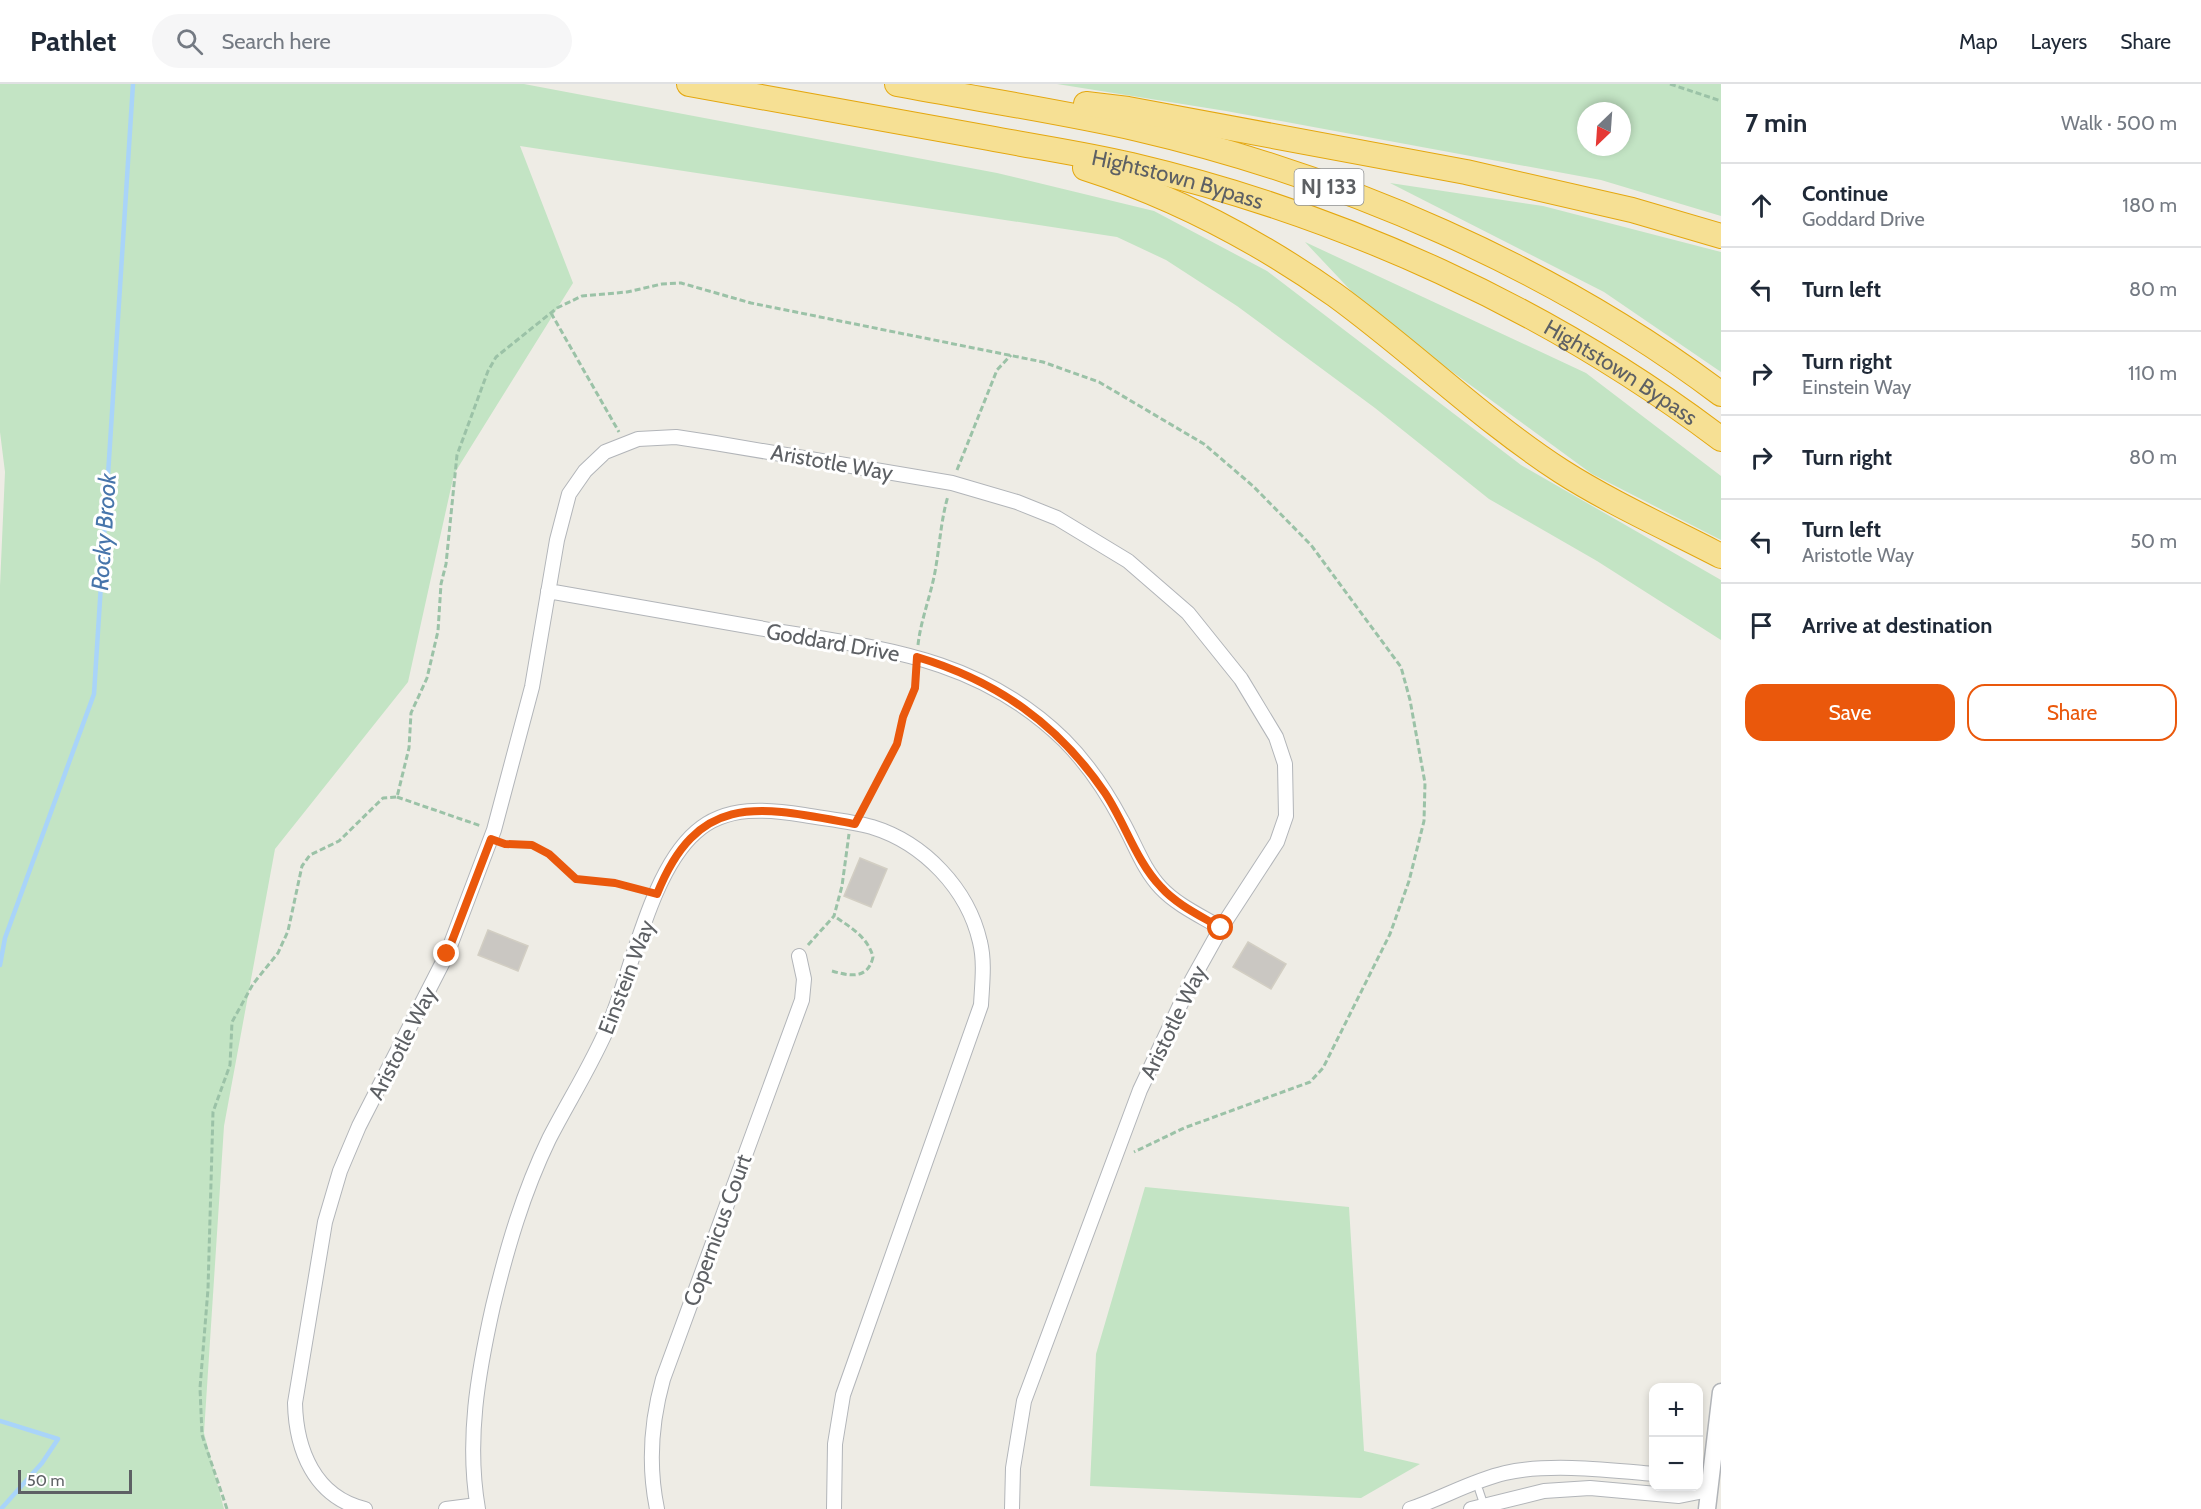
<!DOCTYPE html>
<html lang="en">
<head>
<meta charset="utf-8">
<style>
	:root { --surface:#fff; --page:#f6f6f7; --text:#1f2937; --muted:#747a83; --line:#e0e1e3; --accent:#ea580c }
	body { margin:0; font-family:Cabin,sans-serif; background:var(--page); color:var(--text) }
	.controls { position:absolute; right:18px; bottom:18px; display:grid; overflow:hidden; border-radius:12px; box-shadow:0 3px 9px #0003 }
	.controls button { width:54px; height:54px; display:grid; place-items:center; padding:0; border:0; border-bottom:2px solid var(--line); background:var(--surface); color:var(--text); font:30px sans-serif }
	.compass { position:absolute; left:1577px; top:18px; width:54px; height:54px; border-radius:50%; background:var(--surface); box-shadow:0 3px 9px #0003; rotate:205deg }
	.scale { position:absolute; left:18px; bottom:15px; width:114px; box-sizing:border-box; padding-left:6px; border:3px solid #5d6064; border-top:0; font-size:16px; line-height:21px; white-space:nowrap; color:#5d6064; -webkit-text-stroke:4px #fff; paint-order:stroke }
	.stop { position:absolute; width:18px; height:18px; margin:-14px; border:4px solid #ea580c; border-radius:50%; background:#fff }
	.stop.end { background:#ea580c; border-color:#fff; box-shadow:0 2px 6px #0008 }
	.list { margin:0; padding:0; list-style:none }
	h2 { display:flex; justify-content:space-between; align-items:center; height:78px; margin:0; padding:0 24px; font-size:26px }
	h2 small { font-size:20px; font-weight:400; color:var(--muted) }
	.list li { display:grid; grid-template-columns:39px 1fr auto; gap:18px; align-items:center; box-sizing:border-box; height:84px; padding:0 24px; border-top:2px solid var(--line) }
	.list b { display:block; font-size:22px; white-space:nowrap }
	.list p { margin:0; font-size:20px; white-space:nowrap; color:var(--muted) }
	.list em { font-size:20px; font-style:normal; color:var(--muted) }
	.actions { display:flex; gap:12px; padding:18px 24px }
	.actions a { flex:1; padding:14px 0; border:2px solid var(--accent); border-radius:18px; text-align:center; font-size:21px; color:var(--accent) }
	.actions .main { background:var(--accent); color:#fff }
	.icon { flex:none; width:33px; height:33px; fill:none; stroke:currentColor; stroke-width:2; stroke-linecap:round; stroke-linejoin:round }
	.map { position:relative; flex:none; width:1721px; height:1425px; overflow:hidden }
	header { display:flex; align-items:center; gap:36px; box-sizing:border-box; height:84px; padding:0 30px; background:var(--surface); border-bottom:2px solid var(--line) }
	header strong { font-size:28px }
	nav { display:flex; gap:33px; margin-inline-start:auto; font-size:21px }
	.search { width:420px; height:54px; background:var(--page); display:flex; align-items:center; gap:15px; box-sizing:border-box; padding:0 21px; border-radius:33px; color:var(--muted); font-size:22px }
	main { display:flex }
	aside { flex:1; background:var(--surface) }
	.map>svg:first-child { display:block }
	.green { fill:#c3e4c4; fill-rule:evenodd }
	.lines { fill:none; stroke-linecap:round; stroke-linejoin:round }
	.stream { stroke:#a9d4f9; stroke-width:4.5 }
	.building { fill:#cac7c2; stroke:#d2cec3; stroke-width:1.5 }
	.service-casing { stroke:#b2b5b9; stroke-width:9 }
	.minor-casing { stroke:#b2b5b9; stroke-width:16 }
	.tertiary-casing { stroke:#b2b5b9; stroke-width:19 }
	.motorway-casing { stroke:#e4a70f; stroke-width:26 }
	.path { stroke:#9bc2a7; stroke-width:3; stroke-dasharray:6 3; stroke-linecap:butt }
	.service { stroke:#fff; stroke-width:7 }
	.minor { stroke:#fff; stroke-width:14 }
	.tertiary { stroke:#fff; stroke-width:16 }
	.motorway { stroke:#f6e094; stroke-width:24 }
	.route { stroke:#ea580c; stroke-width:8 }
	.labels { text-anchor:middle; stroke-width:6; stroke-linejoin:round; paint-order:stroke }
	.shield { fill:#fff; stroke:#8e9092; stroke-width:1.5 }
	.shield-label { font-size:21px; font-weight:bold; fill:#5d6064 }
	.street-label { font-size:22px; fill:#5d6064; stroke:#fff }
	.water-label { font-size:24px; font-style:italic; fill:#4775ab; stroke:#fff }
</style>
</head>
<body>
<header>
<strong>Pathlet</strong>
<div class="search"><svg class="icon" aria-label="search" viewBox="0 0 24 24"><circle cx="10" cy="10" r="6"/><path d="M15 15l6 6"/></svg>Search here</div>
<nav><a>Map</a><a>Layers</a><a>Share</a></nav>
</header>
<main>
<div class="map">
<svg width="1721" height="1425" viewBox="0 0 1721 1425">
	<rect width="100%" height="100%" fill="#eeece5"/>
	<path class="green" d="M0 0H524L997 89 1154 127 1267 187 1521 381 1721 496V556L1597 477 1489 415 1375 324 1237 222 1166 176 1117 153 520 62 573 199 454 390 408 598 275 765 224 1042 204 1349 224 1425H0V502L5 388 0 348Z
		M1057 0H1721V132L1601 96 1226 27ZM1586 27H1622V63H1586Z
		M1390 99 1543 122 1721 168V288L1604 208Z
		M1305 158 1586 289 1721 392V456L1592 390 1372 229Z
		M1145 1103 1349 1123 1364 1367 1420 1380 1361 1414 1090 1402 1096 1270Z"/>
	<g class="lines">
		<path class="stream" d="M0 881 5 854 94 610 133 0
			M0 1337 58 1355 42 1379 1 1425"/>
	</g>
	<path class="building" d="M860 774 887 785 871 823 844 812Z
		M488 846 528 862 518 887 478 871Z
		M1248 858 1286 880 1271 905 1233 883Z"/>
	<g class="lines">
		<defs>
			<path id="service" d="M1479 1406 1484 1421"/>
			<path id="minor" d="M548 507C618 519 688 532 759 544 873 564 976 570 1064 656 1087 679 1107 709 1122 737 1135 760 1143 785 1161 804 1177 821 1201 832 1221 844
				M365 1425C314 1413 296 1365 295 1319L325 1138 340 1087 359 1042 447 870 494 746 532 603 557 456 569 410 585 387 605 368 638 355 676 353 715 359 952 399 1017 418 1057 434 1128 477 1188 529 1241 595 1276 653 1285 680 1286 732 1277 758 1221 844 1192 896 1140 1006 1024 1317 1013 1384 1012 1425
				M446 1425 477 1421
				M478 1425C466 1356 478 1289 493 1222 507 1164 523 1109 549 1055 569 1016 593 979 610 938 633 883 651 787 696 748 726 721 768 725 804 731 827 735 850 737 872 743 924 759 968 805 980 858 985 878 982 901 981 921L843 1311 835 1360 834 1425
				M657 1425C648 1381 651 1338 663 1295L802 916 804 895 799 872
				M1410 1425C1443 1414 1471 1397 1505 1389 1549 1379 1609 1386 1654 1390
				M1471 1425 1544 1407 1590 1404 1679 1412 1709 1406"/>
			<path id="tertiary" d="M1707 1425 1721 1308"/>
			<g id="motorway">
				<path id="s1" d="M689 0C789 18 889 36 989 54 1036 63 1085 70 1131 81 1343 131 1548 224 1721 355"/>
				<path d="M897 0C977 15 1058 27 1138 45 1341 92 1554 184 1721 310"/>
				<path d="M1086 20 1128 25 1466 88 1632 126 1721 152"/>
				<path d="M1085 84C1173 112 1260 158 1335 211 1412 267 1481 335 1561 387 1611 419 1667 444 1721 472"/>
			</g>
		</defs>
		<use href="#service" class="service-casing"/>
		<use href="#minor" class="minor-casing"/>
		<use href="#tertiary" class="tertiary-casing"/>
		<use href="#motorway" class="motorway-casing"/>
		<path class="path" d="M1670 0 1721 17
			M551 229 619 348
			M957 386 997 286 1011 271
			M918 561C921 534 932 509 936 482 940 458 941 436 948 412
			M397 713 481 742
			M863 727 897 660 903 633 915 604 916 589
			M502 759 532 761 549 770 576 796 615 799 643 806
			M808 861 834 832 842 802 849 750
			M832 887C849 892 868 896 873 873 868 853 850 843 834 832
			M227 1425 202 1351 200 1304 208 1205 213 1028 230 981 232 938 253 900 278 869 288 847 302 782 310 771 339 757 383 714 397 713 409 664 411 629 427 594 438 547 441 500 446 480 457 371 488 287 496 273 557 224 582 212 627 208 662 200 681 199 751 219 1043 278 1099 298 1204 360 1253 402 1311 461 1401 583 1410 616 1425 699 1424 737 1409 797 1390 850 1323 984 1310 998 1184 1044 1134 1068"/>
		<use href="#service" class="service"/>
		<use href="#minor" class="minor"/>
		<use href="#tertiary" class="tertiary"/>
		<use href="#motorway" class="motorway"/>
	</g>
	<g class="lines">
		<path class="route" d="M447 870 491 755 505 760 532 761 549 770 576 795 615 799 657 810C699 705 762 723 855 740L897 660 903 633 915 604 917 573C997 597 1058 640 1105 709 1125 739 1136 777 1161 803 1177 821 1201 832 1221 844"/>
	</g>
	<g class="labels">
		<rect class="shield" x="1294.5" y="85" width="69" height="36" rx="4.5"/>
		<g class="shield-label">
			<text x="1329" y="110">NJ 133</text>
		</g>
		<g class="street-label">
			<text dy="8" stroke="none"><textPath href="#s1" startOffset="498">Hightstown Bypass</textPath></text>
			<text dy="8" stroke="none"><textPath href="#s1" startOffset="984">Hightstown Bypass</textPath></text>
			<text transform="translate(832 378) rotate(10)" y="8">Aristotle Way</text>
			<text transform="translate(833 558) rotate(10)" y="8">Goddard Drive</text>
			<text transform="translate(626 893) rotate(-69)" y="8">Einstein Way</text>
			<text transform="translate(1173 938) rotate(-64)" y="8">Aristotle Way</text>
			<text transform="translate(402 959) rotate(-63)" y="8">Aristotle Way</text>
			<text transform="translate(717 1146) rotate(-70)" y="8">Copernicus Court</text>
		</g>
		<g class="water-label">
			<text transform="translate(104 448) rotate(-86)" y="8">Rocky Brook</text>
		</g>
	</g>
</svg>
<div class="controls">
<button>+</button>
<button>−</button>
</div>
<svg class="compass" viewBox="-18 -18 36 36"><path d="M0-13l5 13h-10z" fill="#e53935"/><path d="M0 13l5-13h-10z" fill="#747a83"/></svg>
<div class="scale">50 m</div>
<div class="stop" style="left:1221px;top:844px"></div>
<div class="stop end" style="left:447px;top:870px"></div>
</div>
<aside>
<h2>7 min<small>Walk · 500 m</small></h2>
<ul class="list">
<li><svg class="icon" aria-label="ahead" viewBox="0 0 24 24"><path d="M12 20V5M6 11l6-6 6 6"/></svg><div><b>Continue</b><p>Goddard Drive</p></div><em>180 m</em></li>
<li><svg class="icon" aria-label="left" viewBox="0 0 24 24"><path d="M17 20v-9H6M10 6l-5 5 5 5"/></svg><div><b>Turn left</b></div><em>80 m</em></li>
<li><svg class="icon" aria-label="right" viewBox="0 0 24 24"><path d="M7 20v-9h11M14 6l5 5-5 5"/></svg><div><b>Turn right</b><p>Einstein Way</p></div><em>110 m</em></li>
<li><svg class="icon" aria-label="right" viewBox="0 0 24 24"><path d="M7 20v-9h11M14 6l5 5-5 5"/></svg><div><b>Turn right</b></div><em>80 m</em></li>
<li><svg class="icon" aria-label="left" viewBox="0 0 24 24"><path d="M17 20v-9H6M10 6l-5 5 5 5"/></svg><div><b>Turn left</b><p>Aristotle Way</p></div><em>50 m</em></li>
<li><svg class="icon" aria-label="arrive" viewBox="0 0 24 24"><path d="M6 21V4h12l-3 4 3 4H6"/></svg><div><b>Arrive at destination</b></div></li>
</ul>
<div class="actions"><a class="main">Save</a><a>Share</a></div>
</aside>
</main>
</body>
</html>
